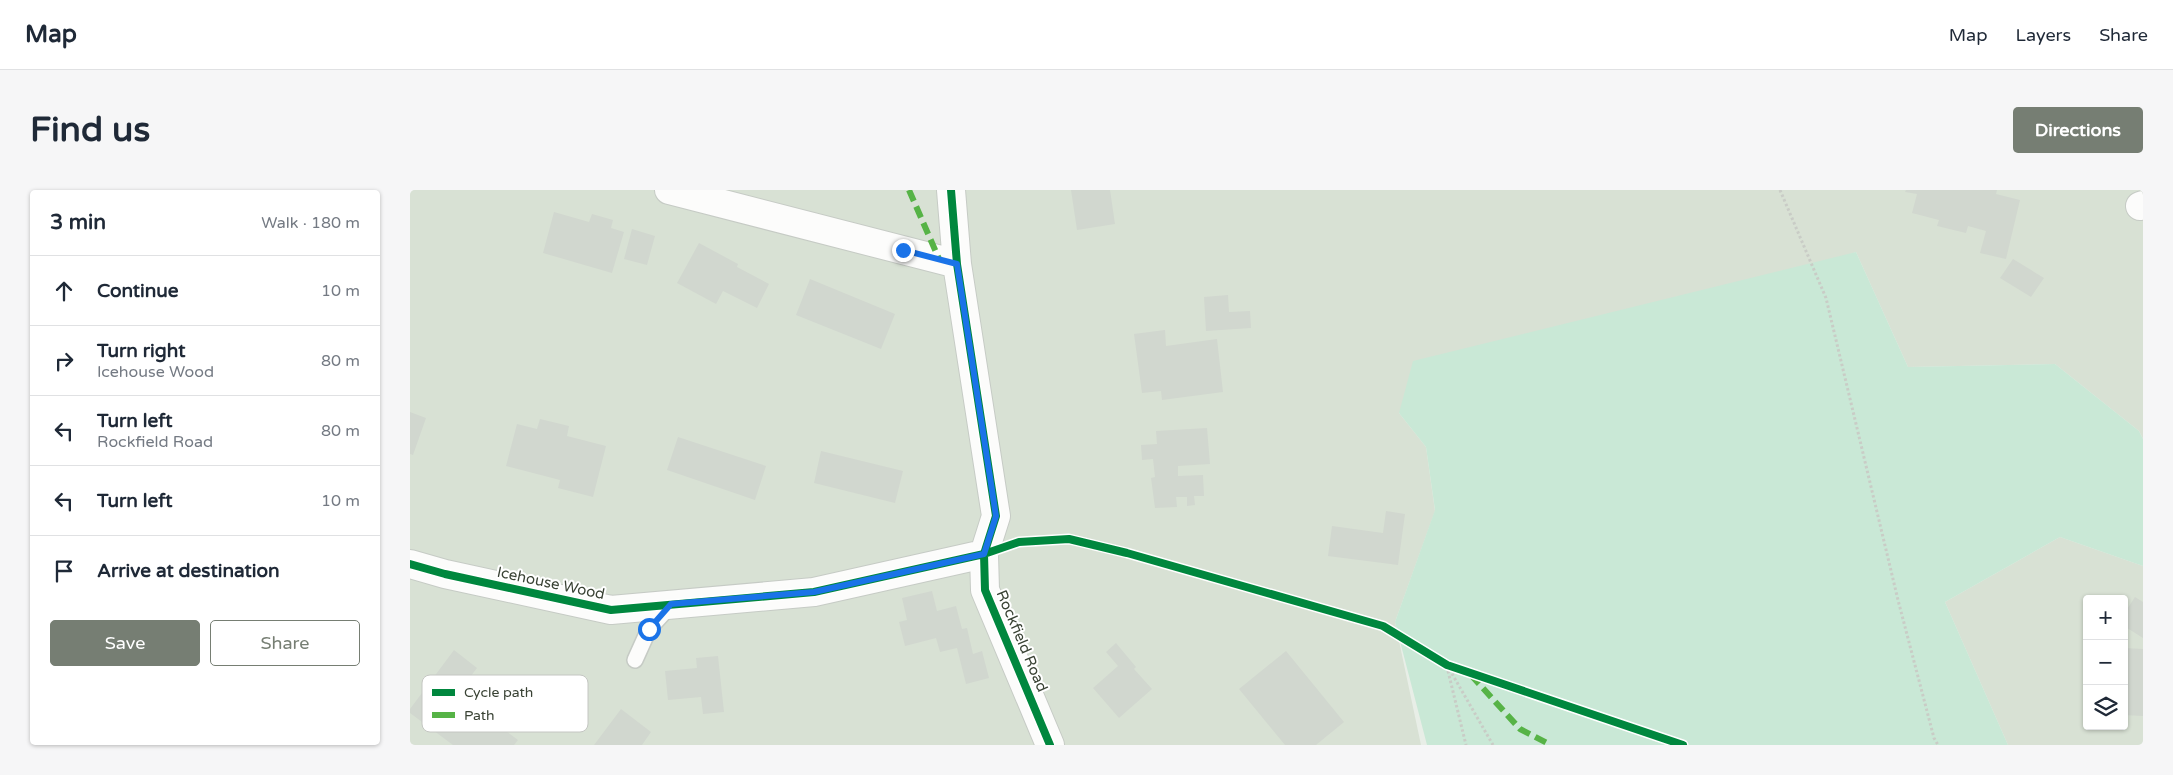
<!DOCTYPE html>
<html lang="en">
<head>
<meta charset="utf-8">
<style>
	:root { --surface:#fff; --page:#f6f6f7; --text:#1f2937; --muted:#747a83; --line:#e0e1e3; --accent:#767e73 }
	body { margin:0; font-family:"Varela Round",sans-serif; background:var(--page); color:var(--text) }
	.controls { position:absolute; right:15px; bottom:15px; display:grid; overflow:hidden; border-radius:5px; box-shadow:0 1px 4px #0004 }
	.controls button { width:45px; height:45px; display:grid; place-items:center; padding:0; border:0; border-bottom:1px solid var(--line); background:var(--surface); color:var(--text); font:25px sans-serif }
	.stop { position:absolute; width:15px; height:15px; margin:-11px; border:4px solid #1a73e8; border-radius:50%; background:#fff }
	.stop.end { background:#1a73e8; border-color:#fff; box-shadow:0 1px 5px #0008 }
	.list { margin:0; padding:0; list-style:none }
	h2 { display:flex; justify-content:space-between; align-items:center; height:65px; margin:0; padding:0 20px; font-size:21px }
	h2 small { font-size:16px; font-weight:400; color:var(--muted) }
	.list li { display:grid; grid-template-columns:32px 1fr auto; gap:15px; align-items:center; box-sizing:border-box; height:70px; padding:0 20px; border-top:1px solid var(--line) }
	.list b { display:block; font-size:19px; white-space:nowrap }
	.list p { margin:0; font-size:16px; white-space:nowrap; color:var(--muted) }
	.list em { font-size:16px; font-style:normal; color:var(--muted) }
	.actions { display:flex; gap:10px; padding:15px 20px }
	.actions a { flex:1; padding:11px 0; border:1px solid var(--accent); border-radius:5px; text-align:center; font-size:18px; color:var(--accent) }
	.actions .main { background:var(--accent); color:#fff }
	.icon { flex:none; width:28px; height:28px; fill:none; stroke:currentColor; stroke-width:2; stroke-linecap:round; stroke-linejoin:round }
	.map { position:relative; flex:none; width:1733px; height:555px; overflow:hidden; border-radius:5px }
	header { display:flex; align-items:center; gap:30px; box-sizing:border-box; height:70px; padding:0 25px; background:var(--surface); border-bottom:1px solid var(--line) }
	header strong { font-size:24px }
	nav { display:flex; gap:28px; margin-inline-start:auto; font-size:18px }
	.intro { display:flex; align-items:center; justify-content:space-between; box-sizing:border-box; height:120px; padding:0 30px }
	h1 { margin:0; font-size:35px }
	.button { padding:12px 22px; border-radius:5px; background:var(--accent); color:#fff; font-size:18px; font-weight:700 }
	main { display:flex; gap:30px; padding:0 30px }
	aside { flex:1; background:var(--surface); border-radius:5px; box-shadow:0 1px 4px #0004 }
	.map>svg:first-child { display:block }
	.residential { fill:#d8e1d4; fill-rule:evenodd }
	.green { fill:#c9e8d6 }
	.building { fill:#d1d7cf }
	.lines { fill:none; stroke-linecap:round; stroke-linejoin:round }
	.lane-casing { stroke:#c6cbc5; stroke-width:18 }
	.street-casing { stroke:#c6cbc5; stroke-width:30 }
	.path { stroke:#c9ccc6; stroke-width:3; stroke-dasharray:2.5 2.5; stroke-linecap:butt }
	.lane { stroke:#fcfcfb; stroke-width:15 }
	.street { stroke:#fcfcfb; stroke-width:28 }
	.quiet { stroke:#56b346; stroke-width:6; stroke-dasharray:12 6; stroke-linecap:butt }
	.cycleway-casing { stroke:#fff; stroke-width:11 }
	.cycleway { stroke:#00873e; stroke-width:8 }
	.route { stroke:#1a73e8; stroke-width:6 }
	.labels { text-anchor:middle; stroke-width:4; stroke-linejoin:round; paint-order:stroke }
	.street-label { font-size:15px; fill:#394234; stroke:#fff }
	.key { fill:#fff; stroke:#c4c6c2; stroke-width:1 }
	.key-label { font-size:14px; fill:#394234 }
</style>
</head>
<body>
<header>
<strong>Map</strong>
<nav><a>Map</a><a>Layers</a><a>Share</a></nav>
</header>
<div class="intro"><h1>Find us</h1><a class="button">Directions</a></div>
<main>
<aside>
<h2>3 min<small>Walk · 180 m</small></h2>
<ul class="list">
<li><svg class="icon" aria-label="ahead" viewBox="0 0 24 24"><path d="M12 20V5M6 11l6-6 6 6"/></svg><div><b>Continue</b></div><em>10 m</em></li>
<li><svg class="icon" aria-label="right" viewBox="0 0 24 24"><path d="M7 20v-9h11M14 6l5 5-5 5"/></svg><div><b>Turn right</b><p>Icehouse Wood</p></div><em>80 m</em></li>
<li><svg class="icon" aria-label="left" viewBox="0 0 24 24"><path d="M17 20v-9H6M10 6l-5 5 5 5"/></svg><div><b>Turn left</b><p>Rockfield Road</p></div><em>80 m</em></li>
<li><svg class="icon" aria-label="left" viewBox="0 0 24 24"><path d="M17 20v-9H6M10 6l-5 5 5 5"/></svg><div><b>Turn left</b></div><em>10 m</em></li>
<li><svg class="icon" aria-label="arrive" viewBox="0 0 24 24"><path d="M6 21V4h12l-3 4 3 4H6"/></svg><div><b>Arrive at destination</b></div></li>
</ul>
<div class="actions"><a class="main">Save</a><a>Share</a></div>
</aside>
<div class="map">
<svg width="1733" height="555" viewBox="0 0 1733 555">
	<rect width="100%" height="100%" fill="#e8eee7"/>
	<path class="residential" d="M0 0H1733V249L1729 241 1645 174 1498 177 1446 62 989 223 1016 257 1025 321 985 432 1011 555H0Z
		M1650 347 1733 376V555H1598L1535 412ZM1677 409H1714V536H1677Z"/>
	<path class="green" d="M1446 62 1498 177 1645 174 1729 241 1733 249V376L1650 347 1535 412 1598 555H1017L985 432 1025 320 1016 257 989 223 1003 171Z"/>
	<path class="building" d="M661 0H700L705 34 667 40Z
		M1496 0H1587L1586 4 1610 10 1596 69 1570 63 1576 41 1558 36 1556 43 1527 36 1529 30 1502 23 1507 4 1495 2Z
		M144 22 179 32 182 24 203 30 201 38 214 42 202 83 133 63Z
		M222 39 245 46 237 75 214 69Z
		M289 53 328 74 327 77 359 94 347 118 313 101 306 114 267 93Z
		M1603 69 1634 88 1621 107 1590 88Z
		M400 89 485 124 471 159 386 125Z
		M818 105 819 122 840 121 841 138 796 141 794 107Z
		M755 140 756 156 807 149 813 202 752 210 751 201 732 203 724 144Z
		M0 222 16 228 3 265 0 264Z
		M130 229 159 236 157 246 196 256 183 307 148 298 150 290 96 276 107 234 127 239Z
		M797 238 800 274 768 276V286L793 285 794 306H784L785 315 777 316V307H766L767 317 745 318 741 288 745 287 743 269 732 270 731 255 747 254 746 241Z
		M268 247 356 276 345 310 257 280Z
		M411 261 493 281 485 313 404 293Z
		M976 321 995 324 988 375 918 366 922 336 973 343Z
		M522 401 527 421 546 416 552 439 557 438 563 464 572 461 579 488 556 494 547 458 530 462 526 448 495 456 489 432 497 430 492 408Z
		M1725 407 1733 412V448L1714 436V424Z
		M706 453 726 477 724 479 742 499 709 528 683 498 708 476 696 462Z
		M1714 458 1733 459V526L1714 525Z
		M44 460 67 478 47 504 108 550 104 555H43L0 523V519Z
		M876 461 934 532 906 555H875L829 499Z
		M308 466 314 522 293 524 291 507 258 510 255 481 287 478 286 468Z
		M211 519 241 542 232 555H184Z"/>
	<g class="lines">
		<defs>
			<path id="lane" d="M225 470 239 439 260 416"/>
			<path id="street" d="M259 0 547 74
				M541 0 547 74 586 326 574 364 575 400 640 555
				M1730 16 1733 15
				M0 374 35 384 201 420 404 402 574 364"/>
		</defs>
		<use href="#lane" class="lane-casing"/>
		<use href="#street" class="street-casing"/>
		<path class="path" d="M1370 0 1416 108 1488 410 1524 548 1528 555
			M1037 475 1083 555
			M1038 481 1056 555"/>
		<use href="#lane" class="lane"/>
		<use href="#street" class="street"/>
		<path class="quiet" d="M499 0 529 69
			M1061 485 1110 539 1141 555"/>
		<defs>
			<path id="cycleway" d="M541 0 547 74 586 326 574 364 575 400 640 555
				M0 374 35 384 201 420 404 402 574 364 609 352 659 349 717 363 973 436 1037 475 1273 555"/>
		</defs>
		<use href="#cycleway" class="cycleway-casing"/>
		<use href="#cycleway" class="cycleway"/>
	</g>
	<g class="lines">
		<path class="route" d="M239 439 261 414 404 402 574 364 586 326 547 74 493 60"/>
	</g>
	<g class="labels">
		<g class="street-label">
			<text transform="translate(141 393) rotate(12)" y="5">Icehouse Wood</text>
			<text transform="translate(612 451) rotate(67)" y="5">Rockfield Road</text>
		</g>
	</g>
	<rect x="12" y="485" width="166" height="57" rx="8" class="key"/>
	<rect x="22" y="499" width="23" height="7" fill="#00873e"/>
	<rect x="22" y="522" width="23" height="6" fill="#56b346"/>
	<g class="key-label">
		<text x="54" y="507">Cycle path</text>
		<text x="54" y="530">Path</text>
	</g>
</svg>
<div class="controls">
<button>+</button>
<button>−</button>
<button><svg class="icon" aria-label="layers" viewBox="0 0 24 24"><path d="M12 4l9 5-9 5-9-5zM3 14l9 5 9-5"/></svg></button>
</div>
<div class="stop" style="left:239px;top:439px"></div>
<div class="stop end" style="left:493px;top:60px"></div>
</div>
</main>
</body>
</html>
